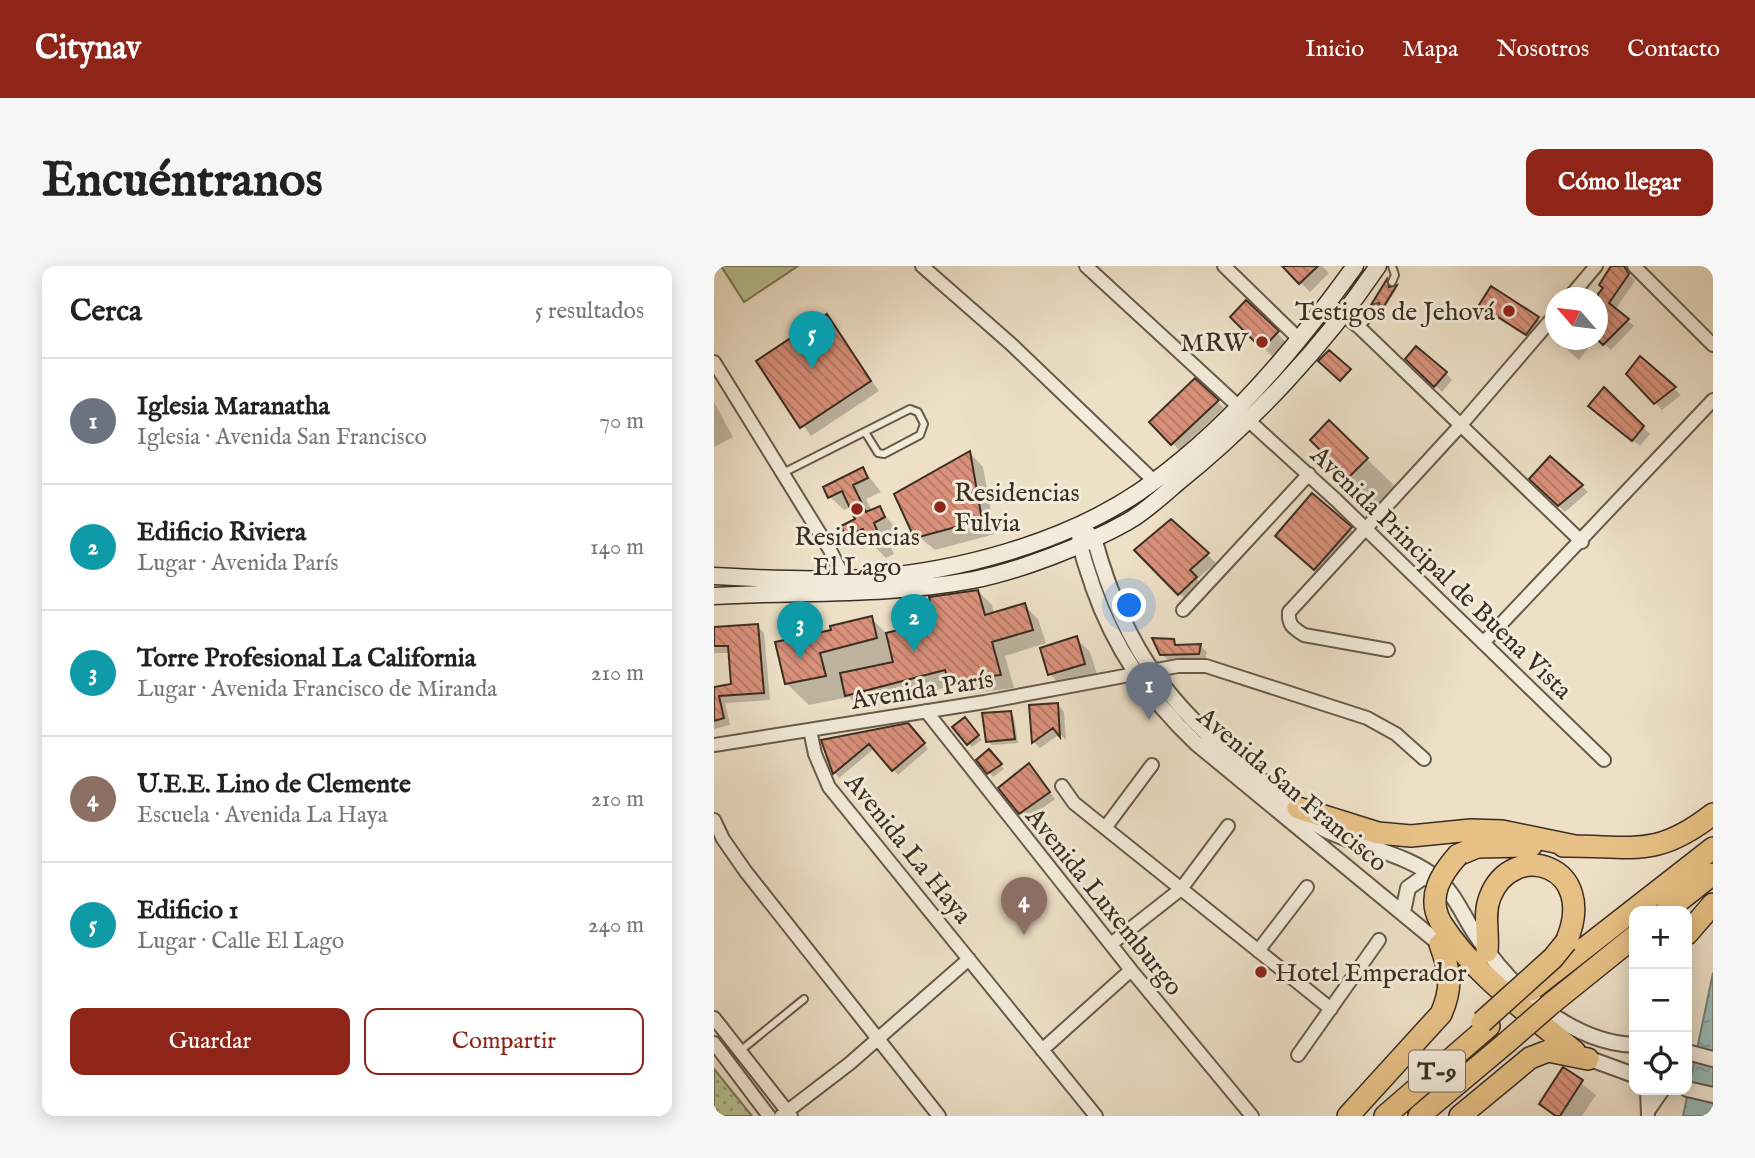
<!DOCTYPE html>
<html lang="es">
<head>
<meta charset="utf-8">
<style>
	:root { --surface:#fff; --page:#f6f6f6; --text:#222; --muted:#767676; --line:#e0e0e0; --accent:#8f2418 }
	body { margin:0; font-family:"IM FELL English",serif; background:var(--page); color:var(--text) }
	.controls { position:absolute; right:21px; bottom:21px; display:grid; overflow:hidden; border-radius:14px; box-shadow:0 4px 18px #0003 }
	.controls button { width:63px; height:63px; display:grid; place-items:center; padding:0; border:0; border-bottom:2px solid var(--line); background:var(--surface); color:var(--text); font:35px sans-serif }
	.compass { position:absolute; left:831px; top:21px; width:63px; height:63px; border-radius:50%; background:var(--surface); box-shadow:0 4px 18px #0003; rotate:298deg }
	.you { position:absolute; left:416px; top:340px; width:24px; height:24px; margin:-18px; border:5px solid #fff; border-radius:50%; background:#1a73e8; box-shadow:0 0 0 10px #1a73e833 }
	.badge { display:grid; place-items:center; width:46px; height:46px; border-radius:50%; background:var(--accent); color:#fff; font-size:23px; font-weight:700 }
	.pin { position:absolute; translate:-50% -58px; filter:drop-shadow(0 2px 4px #0008) }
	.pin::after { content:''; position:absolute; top:37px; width:24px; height:21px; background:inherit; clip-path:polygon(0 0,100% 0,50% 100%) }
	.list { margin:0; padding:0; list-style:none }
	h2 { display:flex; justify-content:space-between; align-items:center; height:91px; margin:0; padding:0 28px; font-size:30px }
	h2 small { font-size:23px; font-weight:400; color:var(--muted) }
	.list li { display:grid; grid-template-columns:46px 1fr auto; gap:21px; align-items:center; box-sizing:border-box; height:126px; padding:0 28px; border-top:2px solid var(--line) }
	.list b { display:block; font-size:26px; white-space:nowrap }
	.list p { margin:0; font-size:23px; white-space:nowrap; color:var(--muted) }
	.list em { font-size:23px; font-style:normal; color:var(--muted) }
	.actions { display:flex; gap:14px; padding:21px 28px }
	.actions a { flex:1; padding:16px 0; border:2px solid var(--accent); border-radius:14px; text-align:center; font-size:24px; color:var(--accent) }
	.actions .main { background:var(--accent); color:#fff }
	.icon { flex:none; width:38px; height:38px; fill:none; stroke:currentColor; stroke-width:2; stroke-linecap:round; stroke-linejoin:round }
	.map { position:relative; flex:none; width:999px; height:850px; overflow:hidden; border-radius:14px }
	header { display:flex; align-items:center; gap:42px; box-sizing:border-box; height:98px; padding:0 35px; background:var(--accent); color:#fff }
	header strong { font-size:33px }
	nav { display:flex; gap:38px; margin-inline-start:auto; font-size:24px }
	.intro { display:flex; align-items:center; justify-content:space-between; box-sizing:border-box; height:168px; padding:0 42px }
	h1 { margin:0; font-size:49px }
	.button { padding:18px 32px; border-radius:14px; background:var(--accent); color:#fff; font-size:24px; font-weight:700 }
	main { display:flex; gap:42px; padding:0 42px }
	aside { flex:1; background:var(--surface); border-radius:14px; box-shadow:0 4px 18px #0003 }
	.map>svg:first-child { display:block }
	.park { fill:url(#park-dots); stroke:#7a785c; stroke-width:2 }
	.pitch { fill:#b9c295; stroke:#7a785c; stroke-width:2 }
	.water { fill:url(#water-ripples); stroke:#74837d; stroke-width:2 }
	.shadow { fill:#0003 }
	.building { fill:url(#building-back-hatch); stroke:#3b2e22; stroke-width:2 }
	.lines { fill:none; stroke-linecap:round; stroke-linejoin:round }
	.service-casing { stroke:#685a4b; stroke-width:10 }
	.minor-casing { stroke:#685a4b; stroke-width:16 }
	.tertiary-casing { stroke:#685a4b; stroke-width:18 }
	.secondary-casing { stroke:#3b2e22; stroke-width:19 }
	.motorway-casing { stroke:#3b2e22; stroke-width:24 }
	.service { stroke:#f3ebdb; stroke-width:6 }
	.minor { stroke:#f3ebdb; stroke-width:12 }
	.tertiary { stroke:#f3ebdb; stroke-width:14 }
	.secondary { stroke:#f3ebdb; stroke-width:16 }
	.motorway { stroke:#e6c084; stroke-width:21 }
	.motorway-bridge-casing { stroke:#3b2e22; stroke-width:24; stroke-linecap:butt }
	.motorway-bridge { stroke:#e6c084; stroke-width:21 }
	.poi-dot { fill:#8f2418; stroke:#f3ebdb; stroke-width:2.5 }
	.labels { text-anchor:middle; stroke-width:6; stroke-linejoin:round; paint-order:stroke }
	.shield { fill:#f3ebdb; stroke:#72675a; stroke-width:2 }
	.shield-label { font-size:24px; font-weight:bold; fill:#3b2e22 }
	.poi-label { font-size:26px; fill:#3b2e22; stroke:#f3ebdb; text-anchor:end }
	.street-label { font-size:26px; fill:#3b2e22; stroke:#f3ebdb }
</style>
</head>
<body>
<header>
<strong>Citynav</strong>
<nav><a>Inicio</a><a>Mapa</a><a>Nosotros</a><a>Contacto</a></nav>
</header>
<div class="intro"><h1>Encuéntranos</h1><a class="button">Cómo llegar</a></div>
<main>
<aside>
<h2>Cerca<small>5 resultados</small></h2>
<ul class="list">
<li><span class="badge" style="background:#6b7280">1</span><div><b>Iglesia Maranatha</b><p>Iglesia · Avenida San Francisco</p></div><em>70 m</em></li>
<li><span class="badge" style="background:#0f9aa8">2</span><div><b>Edificio Riviera</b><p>Lugar · Avenida París</p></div><em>140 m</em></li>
<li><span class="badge" style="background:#0f9aa8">3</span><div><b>Torre Profesional La California</b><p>Lugar · Avenida Francisco de Miranda</p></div><em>210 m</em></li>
<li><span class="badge" style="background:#8d6e63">4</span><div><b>U.E.E. Lino de Clemente</b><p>Escuela · Avenida La Haya</p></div><em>210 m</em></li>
<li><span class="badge" style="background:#0f9aa8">5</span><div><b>Edificio 1</b><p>Lugar · Calle El Lago</p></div><em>240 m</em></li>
</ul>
<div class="actions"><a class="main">Guardar</a><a>Compartir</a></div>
</aside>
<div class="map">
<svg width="999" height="850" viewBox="0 0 999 850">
	<defs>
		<pattern id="park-dots" width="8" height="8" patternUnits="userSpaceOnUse" patternTransform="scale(1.75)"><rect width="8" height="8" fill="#b9c295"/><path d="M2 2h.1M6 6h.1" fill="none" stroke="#989e79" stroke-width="1.8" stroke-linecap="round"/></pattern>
		<pattern id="water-ripples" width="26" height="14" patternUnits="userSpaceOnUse" patternTransform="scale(1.75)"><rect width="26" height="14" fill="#9abcba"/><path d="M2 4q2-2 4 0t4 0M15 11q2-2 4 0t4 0" fill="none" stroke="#7f9997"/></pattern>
		<pattern id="building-back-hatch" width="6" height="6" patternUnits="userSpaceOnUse" patternTransform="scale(1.75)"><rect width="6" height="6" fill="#da917b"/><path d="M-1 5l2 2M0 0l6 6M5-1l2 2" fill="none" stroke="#b27764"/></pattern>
	</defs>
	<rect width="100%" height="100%" fill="#ede0c7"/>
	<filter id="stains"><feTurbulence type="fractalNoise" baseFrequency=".00286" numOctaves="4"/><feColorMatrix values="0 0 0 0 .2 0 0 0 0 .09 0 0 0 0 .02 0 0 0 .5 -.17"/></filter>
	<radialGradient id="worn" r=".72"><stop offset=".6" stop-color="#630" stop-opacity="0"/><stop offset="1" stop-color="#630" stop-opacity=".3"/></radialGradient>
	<path class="park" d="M0 803 38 850H0Z"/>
	<path class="pitch" d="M7 0H84L30 36Z"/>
	<path class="water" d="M999 707V850H969Z"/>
	<path class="shadow" d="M570 0H608L615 7 596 26Z
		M899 0 910 2 921 15 901 44 920 60 897 84 884 72 883 32 891 23Z
		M673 16 676 23 683 22 669 45 667 38H659Z
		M532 36 572 76 558 90 518 51Z
		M767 38 823 52 830 59 820 74Z
		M112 50 165 125 97 170 44 96Z
		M842 74H880L865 94Z
		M926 92 967 129 948 144 914 108Z
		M694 93 732 107 738 114 728 126Z
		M481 115 510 142 465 184 438 156Z
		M890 124 936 168 926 180 883 146Z
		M0 136 19 171 0 181Z
		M598 174 653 193 688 227 670 245Z
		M256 187 269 201 281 268 221 284 199 266Z
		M149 203 167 226 152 233 158 245 165 242 184 265 172 271 180 288 172 292 158 278 148 283 134 269 143 254 137 241 130 244 116 231Z
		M817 213 868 220 874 226 851 246Z
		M457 255 502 297 483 313 490 320 474 336 423 284Z
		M636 263 643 269 608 310 570 276Z
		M264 325 278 339 280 348 310 339 324 353 332 377 291 390 300 422 249 428 241 419 147 443 135 431 95 439 72 417 119 366 157 352 174 369 223 357Z
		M43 360 50 367 56 434 11 437 16 459 0 463V423L19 420 16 387H0V363Z
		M362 372 376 386 384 412 350 422 336 408Z
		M459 375 464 380H486L493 386 491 394 455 395 448 388Z
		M344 439 350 446 352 474 346 468 326 482 320 476 317 441Z
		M296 447 300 451 304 477 278 479 274 475Z
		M255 457 268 474 258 481 254 477Z
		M199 464 214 483 184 509 161 482 125 512 121 507 110 475Z
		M279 489 290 503 279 511 264 494Z
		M321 506 341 533 313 553 306 547Z
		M850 804 882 829 868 850H839L827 838Z"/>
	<path class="building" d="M568 0H604L585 18Z
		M897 0H910L915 8 895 37 915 53 889 79 884 74V28L889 22 885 19Z
		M673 13 675 21 683 19 667 45 665 37 657 39Z
		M777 20 825 51 812 69 765 39Z
		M532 34 565 65 548 83 516 51Z
		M113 48 157 115 86 162 42 95Z
		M702 80 733 106 720 121 691 93Z
		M615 84 637 103 626 115 604 95Z
		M926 90 962 121 940 138 912 108Z
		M481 112 505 134 457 179 435 156Z
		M890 121 930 160 918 175 874 140Z
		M615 154 654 192 634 212 596 174Z
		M256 185 268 254 205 271 198 267 180 228Z
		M836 190 869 219 844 240 815 213Z
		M149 201 154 212 139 219 152 246 166 240 171 251 160 257 167 274 156 279 149 263 132 270 127 260 141 253 128 225 114 232 109 221Z
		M598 227 638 261 600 304 561 270Z
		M457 253 495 287 476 304 483 311 464 329 420 284Z
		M264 324 271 349 311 337 319 364 278 376 287 409 234 415 231 404 131 430 126 407 179 396 172 367 220 355 215 331Z
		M158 350 163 372 106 387 112 410 71 418 61 376 117 364 116 360Z
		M44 358 50 427 5 430 10 452 0 455V421L17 418 14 380H0V361Z
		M363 370 371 398 334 409 326 382Z
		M438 372 460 373 461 379 487 378 485 388 446 389Z
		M344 437 346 471 339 462 318 477 315 439Z
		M297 445 301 473 272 476 268 447Z
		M251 451 265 469 253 479 238 461Z
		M194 457 211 477 178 505 155 478 119 508 107 474Z
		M275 483 288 498 273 508 262 494Z
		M315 497 336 526 305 548 284 522Z
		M849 801 869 814 846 850H842L825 838Z"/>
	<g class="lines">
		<defs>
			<path id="service" d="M678 0 681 9 678 16
				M630 48 657 49
				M646 62 662 42
				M69 207 196 143 204 146 210 158 206 169 170 188 164 187 151 166
				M26 785 90 733"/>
			<path id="minor" d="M208 0 297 78 440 215
				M372 0 524 140
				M510 0 585 73
				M920 0 999 79
				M855 32 882 0
				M614 37 646 62 868 276
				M0 96 116 284 130 312
				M534 154 622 234 890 494
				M469 344 595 208
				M769 377 999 134
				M674 384 590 369C579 362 574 359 575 346L745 161 842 48
				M212 445 417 704 538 850
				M96 464 101 488 115 521 382 850
				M0 479 271 436 464 400H492L653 452 682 468 710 493
				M348 520 360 537 617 743
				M0 554 9 573 32 606 225 850
				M391 562 438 499
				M397 678 467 623 514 560
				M544 685 593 621
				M0 752 77 850
				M0 777 55 850
				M328 784 417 704
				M584 789 665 674
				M933 824 934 850
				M935 844 949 824
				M67 850 135 798 255 693"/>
			<path id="tertiary" d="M373 266 380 272C413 392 460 446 556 521 574 534 591 553 610 563 647 582 694 587 726 615 742 630 751 654 764 672 798 723 856 776 920 779
				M365 269C366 287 374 304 379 321 401 384 435 432 482 477L732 683
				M689 646 694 622 708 612 723 613
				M973 786 999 793
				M868 790 920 809
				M973 823 999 829"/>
			<path id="secondary" d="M0 310C51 313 103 315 154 312 245 305 349 277 425 226 510 168 581 83 641 0
				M0 330C86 325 174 330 259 314 305 305 372 279 413 256 431 246 447 231 463 217 538 157 610 80 664 0"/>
			<path id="motorway" d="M584 542 664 567 697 570 757 564 788 565 861 580
				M849 580C917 579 940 594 999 548
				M744 589 763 581 817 580
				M952 645 999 608
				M727 657C759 708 815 747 861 786
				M973 668 999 638
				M773 685C775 667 769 648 776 631 798 573 886 598 852 676
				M817 724 999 582
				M838 737 920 671
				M634 850 727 748C739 721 736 705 726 678
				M671 850 775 760
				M705 850 792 777
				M746 850 816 792 834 785 874 793"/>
		</defs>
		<use href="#service" class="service-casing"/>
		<use href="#minor" class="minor-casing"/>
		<use href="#tertiary" class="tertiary-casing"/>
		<use href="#secondary" class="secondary-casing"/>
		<use href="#motorway" class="motorway-casing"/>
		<use href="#service" class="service"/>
		<use href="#minor" class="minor"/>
		<use href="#tertiary" class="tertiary"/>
		<use href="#secondary" class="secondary"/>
		<use href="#motorway" class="motorway"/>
		<defs>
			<path id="motorway-bridge" d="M726 655C713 630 727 608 744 589
				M768 756 839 692 852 676
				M792 777 838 737"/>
		</defs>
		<use href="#motorway-bridge" class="motorway-bridge-casing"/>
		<use href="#motorway-bridge" class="motorway-bridge"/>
	</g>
	<g class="poi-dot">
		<circle cx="795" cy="45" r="7"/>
		<circle cx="548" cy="76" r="7"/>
		<circle cx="226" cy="241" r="7"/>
		<circle cx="143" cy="243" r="7"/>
		<circle cx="547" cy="706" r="7"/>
	</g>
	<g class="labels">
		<rect class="shield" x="695" y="784.5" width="56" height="41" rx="5"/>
		<g class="shield-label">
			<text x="723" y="813">T-9</text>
		</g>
		<g class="poi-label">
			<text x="781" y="54">Testigos de Jehová</text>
			<text x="534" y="85">MRW</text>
			<text x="240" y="235" text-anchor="start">Residencias<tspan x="240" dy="30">Fulvia</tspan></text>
			<text x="143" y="279" text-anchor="middle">Residencias<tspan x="143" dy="30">El Lago</tspan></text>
			<text x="561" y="715" text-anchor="start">Hotel Emperador</text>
		</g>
		<g class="street-label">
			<text transform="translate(728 306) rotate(44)" y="9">Avenida Principal de Buena Vista</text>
			<text transform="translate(208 423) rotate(-9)" y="9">Avenida París</text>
			<text transform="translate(579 523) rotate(40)" y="9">Avenida San Francisco</text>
			<text transform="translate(195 582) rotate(51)" y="9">Avenida La Haya</text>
			<text transform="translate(391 635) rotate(51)" y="9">Avenida Luxemburgo</text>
		</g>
	</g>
	<rect width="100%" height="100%" filter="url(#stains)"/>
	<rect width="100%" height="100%" fill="url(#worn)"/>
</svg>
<div class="controls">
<button>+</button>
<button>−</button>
<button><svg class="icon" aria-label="locate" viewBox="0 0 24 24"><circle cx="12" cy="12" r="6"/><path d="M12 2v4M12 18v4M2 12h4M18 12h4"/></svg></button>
</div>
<svg class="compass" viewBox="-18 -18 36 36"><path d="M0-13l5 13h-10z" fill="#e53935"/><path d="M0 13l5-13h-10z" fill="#767676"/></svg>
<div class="you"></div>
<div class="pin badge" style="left:435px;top:454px;background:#6b7280">1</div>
<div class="pin badge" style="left:200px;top:386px;background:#0f9aa8">2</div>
<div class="pin badge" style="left:86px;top:393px;background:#0f9aa8">3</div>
<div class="pin badge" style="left:310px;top:669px;background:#8d6e63">4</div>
<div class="pin badge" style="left:98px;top:103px;background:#0f9aa8">5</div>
</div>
</main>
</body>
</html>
